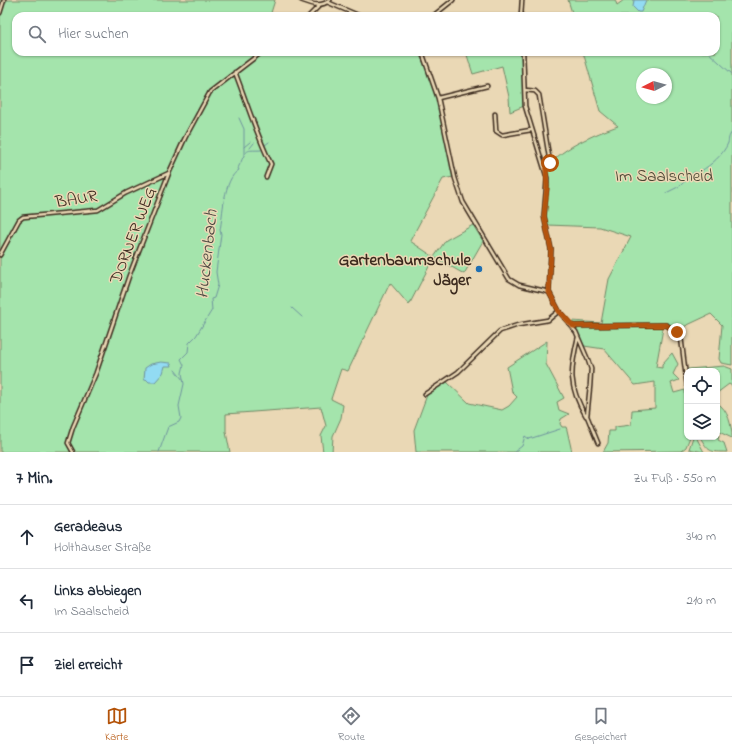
<!DOCTYPE html>
<html lang="de">
<head>
<meta charset="utf-8">
<style>
	:root { --surface:#fff; --page:#f6f6f7; --text:#1f2937; --muted:#747a83; --line:#e0e1e3; --accent:#b45309 }
	body { margin:0; font-family:"Indie Flower",sans-serif; background:var(--page); color:var(--text) }
	.controls { position:absolute; right:12px; bottom:12px; display:grid; overflow:hidden; border-radius:8px; box-shadow:0 1px 3px #0004 }
	.controls button { width:36px; height:36px; display:grid; place-items:center; padding:0; border:0; border-bottom:1px solid var(--line); background:var(--surface); color:var(--text); font:20px sans-serif }
	.compass { position:absolute; left:636px; top:68px; width:36px; height:36px; border-radius:50%; background:var(--surface); box-shadow:0 1px 3px #0004; rotate:264deg }
	.stop { position:absolute; width:12px; height:12px; margin:-9px; border:3px solid #b45309; border-radius:50%; background:#fff }
	.stop.end { background:#b45309; border-color:#fff; box-shadow:0 1px 4px #0008 }
	.list { margin:0; padding:0; list-style:none }
	h2 { display:flex; justify-content:space-between; align-items:center; height:52px; margin:0; padding:0 16px; font-size:17px }
	h2 small { font-size:13px; font-weight:400; color:var(--muted) }
	.list li { display:grid; grid-template-columns:26px 1fr auto; gap:12px; align-items:center; box-sizing:border-box; height:64px; padding:0 16px; border-top:1px solid var(--line) }
	.list b { display:block; font-size:15px; white-space:nowrap }
	.list p { margin:0; font-size:13px; white-space:nowrap; color:var(--muted) }
	.list em { font-size:13px; font-style:normal; color:var(--muted) }
	.icon { flex:none; width:22px; height:22px; fill:none; stroke:currentColor; stroke-width:2; stroke-linecap:round; stroke-linejoin:round }
	.map { position:relative; flex:none; width:732px; height:452px; overflow:hidden }
	.search { position:absolute; background:var(--surface); box-shadow:0 1px 3px #0004; left:12px; right:12px; top:12px; height:44px; display:flex; align-items:center; gap:10px; box-sizing:border-box; padding:0 14px; border-radius:12px; color:var(--muted); font-size:15px }
	.sheet { height:244px; background:var(--surface) }
	nav { display:flex; justify-content:space-around; align-items:center; box-sizing:border-box; height:56px; border-top:1px solid var(--line); background:var(--surface); font-size:11px; color:var(--muted) }
	nav a { display:grid; justify-items:center; gap:2px }
	nav .on { color:var(--accent) }
	.map>svg:first-child { display:block }
	.green { fill:#a4e4ac; stroke:#708765; fill-rule:evenodd }
	.water { fill:#92dbf3; stroke:#6f949e }
	.lines { fill:none; stroke-linecap:round; stroke-linejoin:round }
	.stream { stroke:#6f949e; stroke-width:1 }
	.minor-casing { stroke:#3b2a1e; stroke-width:5.5 }
	.minor { stroke:#ead8b5; stroke-width:2.5 }
	.route { stroke:#b45309; stroke-width:5 }
	.poi-dot { fill:#1f6fb2; stroke:#ead8b5; stroke-width:1.5 }
	.labels { text-anchor:middle; stroke-width:3; stroke-linejoin:round; paint-order:stroke }
	.park-label { font-size:17px; fill:#4b4633; stroke:#ead8b5 }
	.street-label { font-size:17px; fill:#3b2a1e; stroke:#ead8b5 }
	.poi-label { font-size:17px; font-weight:bold; fill:#3b2a1e; stroke:#ead8b5; text-anchor:end }
	.water-label { font-size:18px; font-style:italic; fill:#48453e; stroke:#ead8b5 }
</style>
</head>
<body>
<div class="map">
<svg width="732" height="452" viewBox="0 0 732 452">
	<rect width="100%" height="100%" fill="#ead8b5"/>
	<filter id="ink" filterUnits="userSpaceOnUse"><feTurbulence type="fractalNoise" baseFrequency=".025" numOctaves="2"/><feDisplacementMap in="SourceGraphic" scale="8" xChannelSelector="R" yChannelSelector="G"/><feConvolveMatrix kernelMatrix="1 2 1 2 8 2 1 2 1" color-interpolation-filters="sRGB"/></filter>
	<g filter="url(#ink)">
		<path class="green" d="M0 0H275L270 16H16V52H418C438 87 446 138 453 177L443 179 410 241 434 257 446 240 473 225 483 241 464 274 434 257 409 305 390 283 348 371 341 369 331 399 343 405 341 418 333 436 332 452H323L321 436 326 426 321 407 226 414V432L230 452H0Z
			M568 0H615L617 5 624 0H732V365L721 363 719 359 722 325 711 314 679 329 664 323 656 367 662 368V364L672 353 678 364 673 374 679 380 671 383 674 393 685 390 687 437H690L686 447 681 451 603 452 608 443 609 431H615V427L631 425 632 410 655 408V382L635 385 604 349 584 346 572 321 601 323 609 279 631 237 600 227 547 225C542 214 547 201 549 189 551 183 547 178 548 171 550 152 600 132 618 126L600 111 583 52H716V16H573ZM642 74H666V98H642Z
			M466 52H521L524 106 510 112 509 97 502 66 473 74Z
			M547 341 546 364 564 398 557 402 559 410 569 414 561 419 560 424 562 427H566L567 430 572 452H416L414 430 427 395 447 382 469 403 502 410 509 406 517 397 512 392 507 367Z
			M724 366 732 369V386L729 384 717 393V371H687V378L686 371 688 369Z
			M717 403C728 409 732 426 732 438L719 432 717 425Z
			M717 436H719L718 440 724 443 727 452C709 452 709 452 700 437Z
			M693 437H696L704 452 689 449Z"/>
		<path class="water" d="M634 0H646L641 12H638L633 7Z
			M161 362 171 363 172 366H165L163 373 155 382H149L146 379 144 380 145 368 151 364Z"/>
		<g class="lines">
			<path class="stream" d="M708 52 732 74
				M239 118 244 129V155
				M265 145 269 142
				M244 147 250 142
				M250 148 254 143
				M241 162C247 147 248 151 261 150
				M701 171C711 165 723 155 728 143 729 139 728 137 732 132
				M666 193 680 186 694 172 698 173
				M292 308 302 317
				M175 370 183 380
				M159 452 168 427 179 422 181 418 179 406 184 384 182 373 184 365 181 359 188 352 189 343 196 336 212 310 211 299 214 298 218 285 216 272 221 234 220 230C223 216 223 179 239 170L238 168 240 164
				M514 452 522 446 525 436 529 439 560 429"/>
			<defs>
				<path id="minor" d="M301 0C312 4 320 8 330 0
					M327 2 360 16
					M0 13 4 0
					M309 16 320 5
					M433 16 453 0
					M521 16 522 0
					M422 52 438 98 455 178 463 202 509 279 519 285 549 292
					M523 52 525 106 547 178 544 216 551 249 549 292 559 311 576 332 588 360 591 369 590 386 587 416 598 443
					M235 72C247 103 257 136 271 164L266 177
					M525 90 535 91 539 95 550 163 546 170
					M438 98 487 86
					M495 114 496 131 502 135 531 130
					M0 255 19 220 23 217 98 210 126 193 169 173
					M573 326 666 325 677 331 681 337 687 385
					M578 337C570 370 568 386 586 416
					M425 394 458 372 500 331 518 325 548 320 559 311
					M73 452 68 443 73 427 96 373 129 276 169 173 185 138 210 92 262 52"/>
			</defs>
			<use href="#minor" class="minor-casing"/>
			<use href="#minor" class="minor"/>
		</g>
	</g>
	<g class="lines" filter="url(#ink)">
		<path class="route" d="M550 163 546 170 547 187 544 216 551 249 549 292 559 311 573 326 666 325 677 332"/>
	</g>
	<circle class="poi-dot" cx="479" cy="269" r="4"/>
	<g class="labels">
		<g class="park-label">
			<text x="664" y="181">Im Saalscheid</text>
		</g>
		<g class="street-label">
			<text transform="translate(76 198) rotate(-9)" y="6">BAUR</text>
			<text transform="translate(132 235) rotate(-69)" y="6">DORNER WEG</text>
		</g>
		<g class="poi-label">
			<text x="471" y="265">Gartenbaumschule<tspan x="471" dy="20">Jäger</tspan></text>
		</g>
		<g class="water-label">
			<text transform="translate(206 254) rotate(-84)" y="6">Huckenbach</text>
		</g>
	</g>
</svg>
<div class="controls">
<button><svg class="icon" aria-label="locate" viewBox="0 0 24 24"><circle cx="12" cy="12" r="6"/><path d="M12 2v4M12 18v4M2 12h4M18 12h4"/></svg></button>
<button><svg class="icon" aria-label="layers" viewBox="0 0 24 24"><path d="M12 4l9 5-9 5-9-5zM3 14l9 5 9-5"/></svg></button>
</div>
<svg class="compass" viewBox="-18 -18 36 36"><path d="M0-13l5 13h-10z" fill="#e53935"/><path d="M0 13l5-13h-10z" fill="#747a83"/></svg>
<div class="stop" style="left:550px;top:163px"></div>
<div class="stop end" style="left:677px;top:332px"></div>
<div class="search"><svg class="icon" aria-label="search" viewBox="0 0 24 24"><circle cx="10" cy="10" r="6"/><path d="M15 15l6 6"/></svg>Hier suchen</div>
</div>
<section class="sheet">
<h2>7 Min.<small>Zu Fuß · 550 m</small></h2>
<ul class="list">
<li><svg class="icon" aria-label="ahead" viewBox="0 0 24 24"><path d="M12 20V5M6 11l6-6 6 6"/></svg><div><b>Geradeaus</b><p>Holthauser Straße</p></div><em>340 m</em></li>
<li><svg class="icon" aria-label="left" viewBox="0 0 24 24"><path d="M17 20v-9H6M10 6l-5 5 5 5"/></svg><div><b>Links abbiegen</b><p>Im Saalscheid</p></div><em>210 m</em></li>
<li><svg class="icon" aria-label="arrive" viewBox="0 0 24 24"><path d="M6 21V4h12l-3 4 3 4H6"/></svg><div><b>Ziel erreicht</b></div></li>
</ul>
</section>
<nav>
<a class="on"><svg class="icon" aria-label="map" viewBox="0 0 24 24"><path d="M3 6l6-2 6 2 6-2v14l-6 2-6-2-6 2zM9 4v14M15 6v14"/></svg>Karte</a>
<a><svg class="icon" aria-label="directions" viewBox="0 0 24 24"><path d="M12 3l9 9-9 9-9-9zM9 14v-3h6M13 9l2 2-2 2"/></svg>Route</a>
<a><svg class="icon" aria-label="saved" viewBox="0 0 24 24"><path d="M7 4h10v16l-5-4-5 4z"/></svg>Gespeichert</a>
</nav>
</body>
</html>
